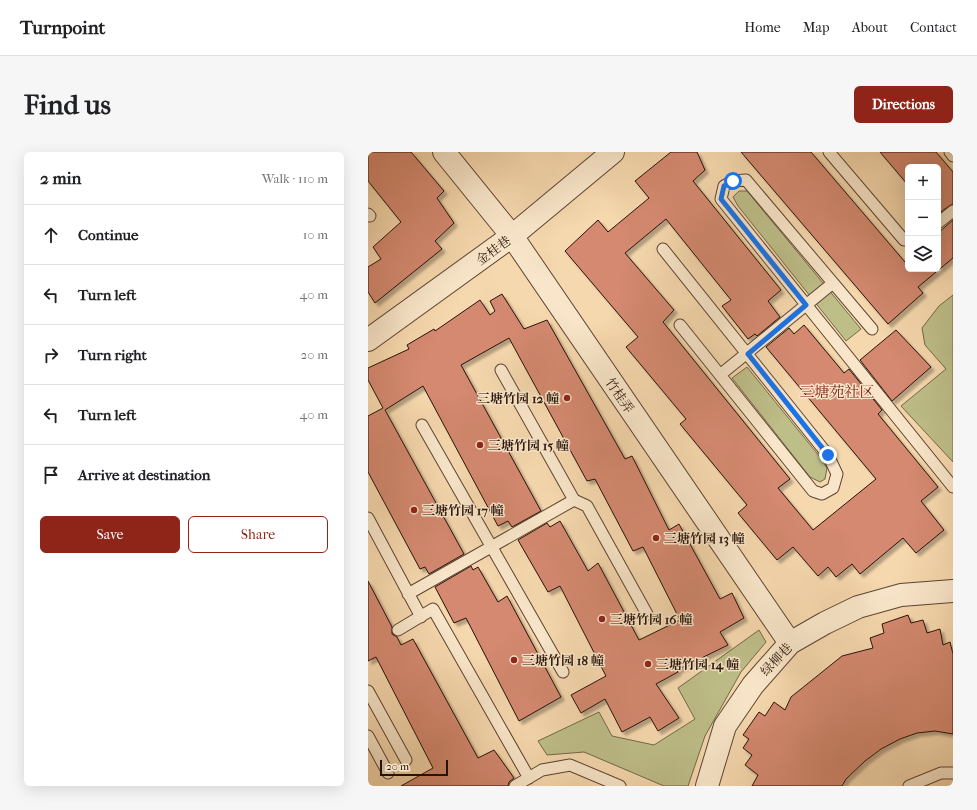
<!DOCTYPE html>
<html lang="en">
<head>
<meta charset="utf-8">
<style>
	:root { --surface:#fff; --page:#f6f6f6; --text:#202124; --muted:#757577; --line:#e0e0e0; --accent:#8f2418 }
	body { margin:0; font-family:"IM FELL French Canon","Noto Serif SC",serif; background:var(--page); color:var(--text) }
	.controls { position:absolute; right:12px; top:12px; display:grid; overflow:hidden; border-radius:6px; box-shadow:0 4px 16px #0002 }
	.controls button { width:36px; height:36px; display:grid; place-items:center; padding:0; border:0; border-bottom:1px solid var(--line); background:var(--surface); color:var(--text); font:20px sans-serif }
	.scale { position:absolute; left:12px; bottom:10px; width:68px; box-sizing:border-box; padding-left:4px; border:2px solid #281308; border-top:0; font-size:11px; line-height:14px; white-space:nowrap; color:#281308; -webkit-text-stroke:3px #f9e6ca; paint-order:stroke }
	.stop { position:absolute; width:12px; height:12px; margin:-9px; border:3px solid #1a73e8; border-radius:50%; background:#fff }
	.stop.end { background:#1a73e8; border-color:#fff; box-shadow:0 1px 4px #0008 }
	.list { margin:0; padding:0; list-style:none }
	h2 { display:flex; justify-content:space-between; align-items:center; height:52px; margin:0; padding:0 16px; font-size:17px }
	h2 small { font-size:13px; font-weight:400; color:var(--muted) }
	.list li { display:grid; grid-template-columns:26px 1fr auto; gap:12px; align-items:center; box-sizing:border-box; height:60px; padding:0 16px; border-top:1px solid var(--line) }
	.list b { display:block; font-size:15px; white-space:nowrap }
	.list em { font-size:13px; font-style:normal; color:var(--muted) }
	.actions { display:flex; gap:8px; padding:12px 16px }
	.actions a { flex:1; padding:9px 0; border:1px solid var(--accent); border-radius:6px; text-align:center; font-size:14px; color:var(--accent) }
	.actions .main { background:var(--accent); color:#fff }
	.icon { flex:none; width:22px; height:22px; fill:none; stroke:currentColor; stroke-width:2; stroke-linecap:round; stroke-linejoin:round }
	.map { position:relative; flex:none; width:585px; height:634px; overflow:hidden; border-radius:6px }
	header { display:flex; align-items:center; gap:24px; box-sizing:border-box; height:56px; padding:0 20px; background:var(--surface); border-bottom:1px solid var(--line) }
	header strong { font-size:19px }
	nav { display:flex; gap:22px; margin-inline-start:auto; font-size:14px }
	.intro { display:flex; align-items:center; justify-content:space-between; box-sizing:border-box; height:96px; padding:0 24px }
	h1 { margin:0; font-size:28px }
	.button { padding:10px 18px; border-radius:6px; background:var(--accent); color:#fff; font-size:14px; font-weight:700 }
	main { display:flex; gap:24px; padding:0 24px }
	aside { flex:1; background:var(--surface); border-radius:6px; box-shadow:0 4px 16px #0002 }
	.map>svg:first-child { display:block }
	.green { fill:#bebe89; stroke:#736848 }
	.building { fill:#d48970; stroke:#281308; filter:url(#shadow) }
	.lines { fill:none; stroke-linecap:round; stroke-linejoin:round }
	.lane-casing { stroke:#5c4432; stroke-width:13 }
	.street-casing { stroke:#5c4432; stroke-width:24 }
	.lane { stroke:#f9e6ca; stroke-width:11 }
	.street { stroke:#f9e6ca; stroke-width:22 }
	.route { stroke:#1a73e8; stroke-width:5 }
	.poi-dot { fill:#8f2418; stroke:#f9e6ca; stroke-width:1.5 }
	.labels { text-anchor:middle; stroke-width:3; stroke-linejoin:round; paint-order:stroke }
	.street-label { font-size:13px; fill:#281308; stroke:#f9e6ca }
	.poi-label { font-size:13px; font-weight:bold; fill:#281308; stroke:#f9e6ca; text-anchor:start }
	.quarter-label { font-size:15px; fill:#7a1f14; stroke:#f9e6ca }
</style>
</head>
<body>
<header>
<strong>Turnpoint</strong>
<nav><a>Home</a><a>Map</a><a>About</a><a>Contact</a></nav>
</header>
<div class="intro"><h1>Find us</h1><a class="button">Directions</a></div>
<main>
<aside>
<h2>2 min<small>Walk · 110 m</small></h2>
<ul class="list">
<li><svg class="icon" aria-label="ahead" viewBox="0 0 24 24"><path d="M12 20V5M6 11l6-6 6 6"/></svg><div><b>Continue</b></div><em>10 m</em></li>
<li><svg class="icon" aria-label="left" viewBox="0 0 24 24"><path d="M17 20v-9H6M10 6l-5 5 5 5"/></svg><div><b>Turn left</b></div><em>40 m</em></li>
<li><svg class="icon" aria-label="right" viewBox="0 0 24 24"><path d="M7 20v-9h11M14 6l5 5-5 5"/></svg><div><b>Turn right</b></div><em>20 m</em></li>
<li><svg class="icon" aria-label="left" viewBox="0 0 24 24"><path d="M17 20v-9H6M10 6l-5 5 5 5"/></svg><div><b>Turn left</b></div><em>40 m</em></li>
<li><svg class="icon" aria-label="arrive" viewBox="0 0 24 24"><path d="M6 21V4h12l-3 4 3 4H6"/></svg><div><b>Arrive at destination</b></div></li>
</ul>
<div class="actions"><a class="main">Save</a><a>Share</a></div>
</aside>
<div class="map">
<svg width="585" height="634" viewBox="0 0 585 634">
	<defs>
		<filter id="shadow"><feDropShadow dx="3.5" dy="3.5" stdDeviation="1" flood-color="#0004"/></filter>
	</defs>
	<rect width="100%" height="100%" fill="#f6d8ae"/>
	<filter id="stains"><feTurbulence type="fractalNoise" baseFrequency=".005" numOctaves="4"/><feColorMatrix values="0 0 0 0 .2 0 0 0 0 .09 0 0 0 0 .02 0 0 0 .5 -.17"/></filter>
	<radialGradient id="worn" r=".72"><stop offset=".6" stop-color="#630" stop-opacity="0"/><stop offset="1" stop-color="#630" stop-opacity=".3"/></radialGradient>
	<path class="green" d="M371 39H379L493 177 478 189 370 54 365 45Z
		M585 143V310L533 254 578 217 557 193 554 176 571 154Z
		M379 215 452 305 459 316 457 327 452 330 442 325 364 226Z
		M391 478 398 490 373 520 337 584 320 634H296L216 600 179 603 170 589 231 560 244 584 286 593 327 567 310 536Z"/>
	<path class="building" d="M0 0H43L76 39 69 46 86 71 67 89 74 97 7 151 0 140V115L13 107 5 95 33 70 0 29Z
		M303 0H329L337 18 325 29 413 138 400 149 412 165 389 184 387 182 380 187 354 154 363 148 298 67 257 101 306 158 295 170 422 327 410 336 445 378 508 327 398 195 421 176 426 182 436 173 476 221 481 217 514 258 510 262 570 335 553 349 576 378 548 401 535 386 492 422 484 412 468 425 460 415 450 424 425 395 409 408 370 361 379 353 312 272 318 267 258 195 270 185 197 99 230 68 240 80 281 46 267 29Z
		M373 0H443L537 110 540 107V117H570V81L585 68V106L550 135 555 141 520 172Z
		M512 0H568L585 20V52L581 54 570 62V15H540V33Z
		M134 142 156 177 179 168 257 307 264 304 301 378 311 372 352 447 364 441 376 466 352 480 360 493 309 518 310 520 288 532 311 566 290 579 282 565 254 580 237 547 213 561 203 543 238 524 192 434 180 440 150 388 179 371 182 375 192 369 220 419 230 411 271 488 312 468 275 395 265 399 227 327 219 329 141 186 93 213 173 359 144 375 140 369 130 374 55 234 17 258 96 402 61 422 57 415 52 417 0 320V264L15 256 0 228V216L41 197 39 193 66 177 67 179 112 148 122 163 127 159 122 149Z
		M528 178 563 215 524 249 492 208Z
		M103 414 105 418 110 415 130 450 139 444 193 545 151 569 98 466 86 471 67 435Z
		M0 429 24 475V482L29 485 33 493 45 487 110 606 126 598 146 626 141 630 140 634H33L65 616 8 505 0 509Z
		M540 463 543 471 555 468 559 481 572 477 575 493 582 490 585 502V582L567 579 549 581 532 587 513 597 497 609 478 627 474 634H384L390 623 377 613 384 603 375 596 381 587 375 583 391 560 397 564 406 550 417 558 423 545 474 504 505 496 502 486 516 481 514 472Z"/>
	<g class="lines">
		<defs>
			<path id="lane" d="M461 0 536 88 540 87
				M582 0 585 4
				M0 62 2 64
				M570 71 585 59
				M295 97 460 303 469 322 465 336 454 342 445 339 312 173
				M504 177 378 28 365 29 356 34 353 47 585 335
				M133 218 206 348 219 354 279 462
				M352 223 465 131
				M54 273 195 520
				M0 366 53 465
				M40 442 206 348
				M30 478 65 457 161 626
				M0 539 38 608
				M0 584 20 621
				M147 634 174 618 202 613 252 634
				M541 634 573 621H585"/>
			<path id="street" d="M76 0 144 84 422 491
				M0 188 144 84 245 0
				M339 634 357 574 385 533 422 491 457 471 490 455 533 443 585 439"/>
		</defs>
		<use href="#lane" class="lane-casing"/>
		<use href="#street" class="street-casing"/>
		<use href="#lane" class="lane"/>
		<use href="#street" class="street"/>
	</g>
	<g class="lines">
		<path class="route" d="M365 29 356 34 353 47 438 153 380 202 460 303"/>
	</g>
	<g class="poi-dot">
		<circle cx="199" cy="246" r="4"/>
		<circle cx="112" cy="293" r="4"/>
		<circle cx="46" cy="358" r="4"/>
		<circle cx="288" cy="386" r="4"/>
		<circle cx="234" cy="467" r="4"/>
		<circle cx="146" cy="508" r="4"/>
		<circle cx="280" cy="512" r="4"/>
	</g>
	<g class="labels">
		<g class="street-label">
			<text transform="translate(125 98) rotate(-36)" y="5">金桂巷</text>
			<text transform="translate(252 243) rotate(56)" y="5">竹桂弄</text>
			<text transform="translate(408 507) rotate(-47)" y="5">绿柳巷</text>
		</g>
		<g class="poi-label">
			<text x="191" y="251" text-anchor="end">三塘竹园 12 幢</text>
			<text x="120" y="298">三塘竹园 15 幢</text>
			<text x="54" y="363">三塘竹园 17 幢</text>
			<text x="296" y="391">三塘竹园 13 幢</text>
			<text x="242" y="472">三塘竹园 16 幢</text>
			<text x="154" y="513">三塘竹园 18 幢</text>
			<text x="288" y="517">三塘竹园 14 幢</text>
		</g>
		<g class="quarter-label">
			<text x="469" y="245">三塘苑社区</text>
		</g>
	</g>
	<rect width="100%" height="100%" filter="url(#stains)"/>
	<rect width="100%" height="100%" fill="url(#worn)"/>
</svg>
<div class="controls">
<button>+</button>
<button>−</button>
<button><svg class="icon" aria-label="layers" viewBox="0 0 24 24"><path d="M12 4l9 5-9 5-9-5zM3 14l9 5 9-5"/></svg></button>
</div>
<div class="scale">20 m</div>
<div class="stop" style="left:365px;top:29px"></div>
<div class="stop end" style="left:460px;top:303px"></div>
</div>
</main>
</body>
</html>
